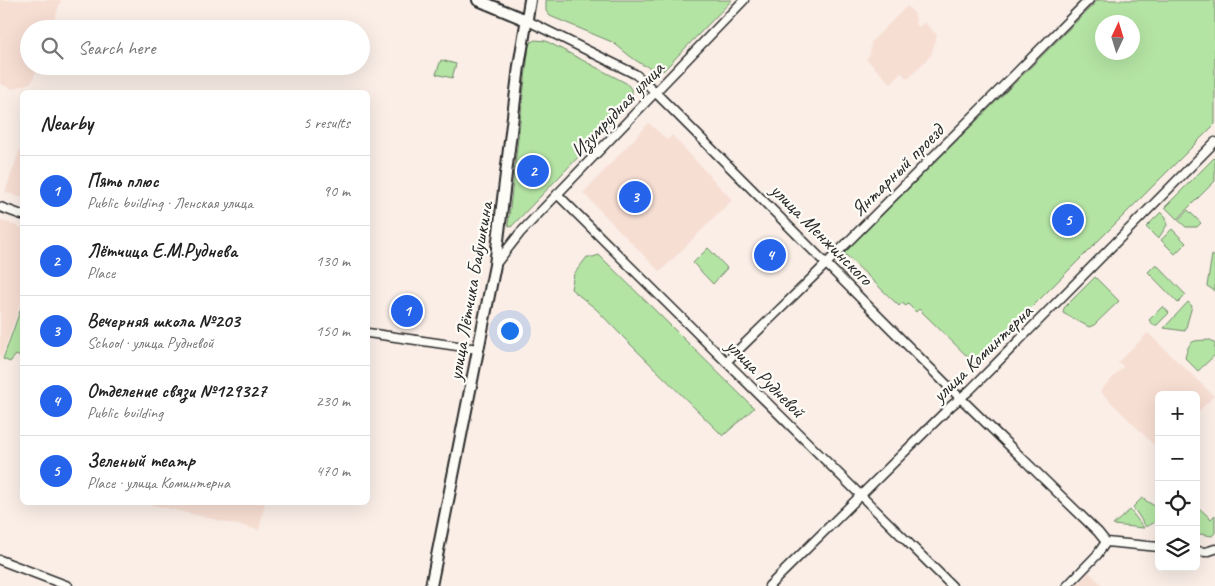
<!DOCTYPE html>
<html lang="en">
<head>
<meta charset="utf-8">
<style>
	:root { --surface:#fff; --page:#f6f6f6; --text:#222; --muted:#767676; --line:#e0e0e0; --accent:#2563eb }
	body { margin:0; font-family:Caveat,sans-serif; background:var(--page); color:var(--text) }
	.controls { position:absolute; right:15px; bottom:15px; display:grid; overflow:hidden; border-radius:8px; box-shadow:0 5px 20px #0002 }
	.controls button { width:45px; height:45px; display:grid; place-items:center; padding:0; border:0; border-bottom:1px solid var(--line); background:var(--surface); color:var(--text); font:25px sans-serif }
	.compass { position:absolute; left:1095px; top:15px; width:45px; height:45px; border-radius:50%; background:var(--surface); box-shadow:0 5px 20px #0002; rotate:4deg }
	.you { position:absolute; left:509px; top:330px; width:18px; height:18px; margin:-12px; border:4px solid #fff; border-radius:50%; background:#1a73e8; box-shadow:0 0 0 8px #1a73e833 }
	.badge { display:grid; place-items:center; width:32px; height:32px; border-radius:50%; background:var(--accent); color:#fff; font-size:16px; font-weight:700 }
	.pin { position:absolute; translate:-50% -50%; border:2px solid #fff; box-shadow:0 1px 5px #0006 }
	.list { margin:0; padding:0; list-style:none }
	h2 { display:flex; justify-content:space-between; align-items:center; height:65px; margin:0; padding:0 20px; font-size:21px }
	h2 small { font-size:16px; font-weight:400; color:var(--muted) }
	.list li { display:grid; grid-template-columns:32px 1fr auto; gap:15px; align-items:center; box-sizing:border-box; height:70px; padding:0 20px; border-top:1px solid var(--line) }
	.list b { display:block; font-size:19px; white-space:nowrap }
	.list p { margin:0; font-size:16px; white-space:nowrap; color:var(--muted) }
	.list em { font-size:16px; font-style:normal; color:var(--muted) }
	.icon { flex:none; width:28px; height:28px; fill:none; stroke:currentColor; stroke-width:2; stroke-linecap:round; stroke-linejoin:round }
	.map { position:relative; flex:none; width:1215px; height:586px; overflow:hidden }
	.search { position:absolute; background:var(--surface); box-shadow:0 5px 20px #0002; left:20px; top:20px; width:350px; height:55px; display:flex; align-items:center; gap:12px; box-sizing:border-box; padding:0 18px; border-radius:28px; color:var(--muted); font-size:19px }
	.panel { position:absolute; background:var(--surface); box-shadow:0 5px 20px #0002; left:20px; top:90px; width:350px; height:415px; border-radius:8px }
	.map>svg:first-child { display:block }
	.built { fill:#f7ded3 }
	.green { fill:#b4e4a4; stroke:#708868; fill-rule:evenodd }
	.lines { fill:none; stroke-linecap:round; stroke-linejoin:round }
	.minor-casing { stroke:#2b2b2b; stroke-width:11 }
	.major-casing { stroke:#2b2b2b; stroke-width:14 }
	.minor { stroke:#fdfcf7; stroke-width:8 }
	.major { stroke:#fdfcf7; stroke-width:10 }
	.labels { text-anchor:middle; stroke-width:4.5; stroke-linejoin:round; paint-order:stroke }
	.street-label { font-size:20px; fill:#2b2b2b; stroke:#fdfcf7 }
</style>
</head>
<body>
<div class="map">
<svg width="1215" height="586" viewBox="0 0 1215 586">
	<rect width="100%" height="100%" fill="#faeee7"/>
	<filter id="ink" filterUnits="userSpaceOnUse"><feTurbulence type="fractalNoise" baseFrequency=".02" numOctaves="2"/><feDisplacementMap in="SourceGraphic" scale="10" xChannelSelector="R" yChannelSelector="G"/><feConvolveMatrix kernelMatrix="1 2 1 2 8 2 1 2 1" color-interpolation-filters="sRGB"/></filter>
	<g filter="url(#ink)">
		<path class="built" d="M0 0H61L51 29H29V66H38L32 82 13 89 0 84Z
			M907 6 915 14 916 21 915 23 919 27 924 22 937 35 931 55 908 79 901 73 891 84 866 59 870 54 871 42Z
			M649 123 667 140 672 135 732 200 660 272 583 193Z
			M22 144V198L5 192Z
			M0 220 22 228V299L0 362Z
			M1148 333 1214 396 1196 414V395H1159V450L1100 391 1123 367 1118 362Z
			M145 503H265L259 530Z
			M1089 572 1103 586H1076Z"/>
		<path class="green" d="M546 0H732L663 71 659 67C645 73 623 49 612 42L550 16 546 11Z
			M1098 0H1215V124L975 364 919 309 916 312 908 304 906 306 902 303 899 306 844 253ZM1102 22H1132V52H1102Z
			M535 40 546 41 626 83C632 89 633 92 632 101L511 227 508 225 529 45 531 42Z
			M441 60 456 64 452 78 436 74Z
			M1215 157V181L1177 219 1165 207Z
			M1188 210 1201 223 1197 227H1186L1178 220Z
			M1161 212 1166 217 1167 225 1158 239 1146 227Z
			M1172 229 1186 243 1175 254 1161 240Z
			M708 248 727 268 713 284 693 263Z
			M599 255 754 408 723 436 624 338 596 309 571 289 574 274 587 257H593Z
			M1212 255 1215 257V291L1207 286Z
			M1156 264 1186 295 1178 303 1148 272Z
			M1095 277 1119 301 1094 325 1089 327 1063 313 1064 308Z
			M1188 302 1192 306 1185 331 1164 328Z
			M22 305V358L16 355 10 362 3 359Z
			M1163 306 1169 313 1157 325H1153L1149 320Z
			M1211 340 1215 344V355L1198 371 1185 358C1190 338 1192 341 1211 340Z
			M1142 498 1159 509V520L1146 527 1133 507Z
			M1198 507 1211 519 1215 515V533L1212 536 1200 534 1196 531V509Z
			M1130 510 1144 528 1113 525Z"/>
		<g class="lines">
			<defs>
				<path id="minor" d="M526 20 635 74 644 81 947 385 1098 532 1106 542
					M557 194 952 586
					M0 207 22 215
					M495 265 520 233 744 0
					M368 333 478 349
					M726 362 818 272 1089 0
					M1106 542 1159 547
					M1196 551 1206 552 1215 549
					M0 560 68 586
					M769 586 951 406 970 390 1215 142
					M1067 586 1097 555 1106 542"/>
				<path id="major" d="M478 0 526 20
					M431 586 495 265 519 66 530 0"/>
			</defs>
			<use href="#minor" class="minor-casing"/>
			<use href="#major" class="major-casing"/>
			<use href="#minor" class="minor"/>
			<use href="#major" class="major"/>
		</g>
	</g>
	<g class="labels">
		<g class="street-label">
			<text transform="translate(617 109) rotate(-46)" y="7">Изумрудная улица</text>
			<text transform="translate(897 170) rotate(-45)" y="7">Янтарный проезд</text>
			<text transform="translate(822 234) rotate(45)" y="7">улица Менжинского</text>
			<text transform="translate(470 291) rotate(-80)" y="7">улица Лётчика Бабушкина</text>
			<text transform="translate(982 353) rotate(-44)" y="7">улица Коминтерна</text>
			<text transform="translate(766 378) rotate(45)" y="7">улица Рудневой</text>
		</g>
	</g>
</svg>
<div class="controls">
<button>+</button>
<button>−</button>
<button><svg class="icon" aria-label="locate" viewBox="0 0 24 24"><circle cx="12" cy="12" r="6"/><path d="M12 2v4M12 18v4M2 12h4M18 12h4"/></svg></button>
<button><svg class="icon" aria-label="layers" viewBox="0 0 24 24"><path d="M12 4l9 5-9 5-9-5zM3 14l9 5 9-5"/></svg></button>
</div>
<svg class="compass" viewBox="-18 -18 36 36"><path d="M0-13l5 13h-10z" fill="#e53935"/><path d="M0 13l5-13h-10z" fill="#767676"/></svg>
<div class="you"></div>
<div class="pin badge" style="left:407px;top:311px">1</div>
<div class="pin badge" style="left:533px;top:171px">2</div>
<div class="pin badge" style="left:635px;top:197px">3</div>
<div class="pin badge" style="left:770px;top:255px">4</div>
<div class="pin badge" style="left:1068px;top:220px">5</div>
<div class="search"><svg class="icon" aria-label="search" viewBox="0 0 24 24"><circle cx="10" cy="10" r="6"/><path d="M15 15l6 6"/></svg>Search here</div>
<section class="panel">
<h2>Nearby<small>5 results</small></h2>
<ul class="list">
<li><span class="badge">1</span><div><b>Пять плюс</b><p>Public building · Ленская улица</p></div><em>90 m</em></li>
<li><span class="badge">2</span><div><b>Лётчица Е.М.Руднева</b><p>Place</p></div><em>130 m</em></li>
<li><span class="badge">3</span><div><b>Вечерняя школа №203</b><p>School · улица Рудневой</p></div><em>150 m</em></li>
<li><span class="badge">4</span><div><b>Отделение связи №129327</b><p>Public building</p></div><em>230 m</em></li>
<li><span class="badge">5</span><div><b>Зеленый театр</b><p>Place · улица Коминтерна</p></div><em>470 m</em></li>
</ul>
</section>
</div>
</body>
</html>
